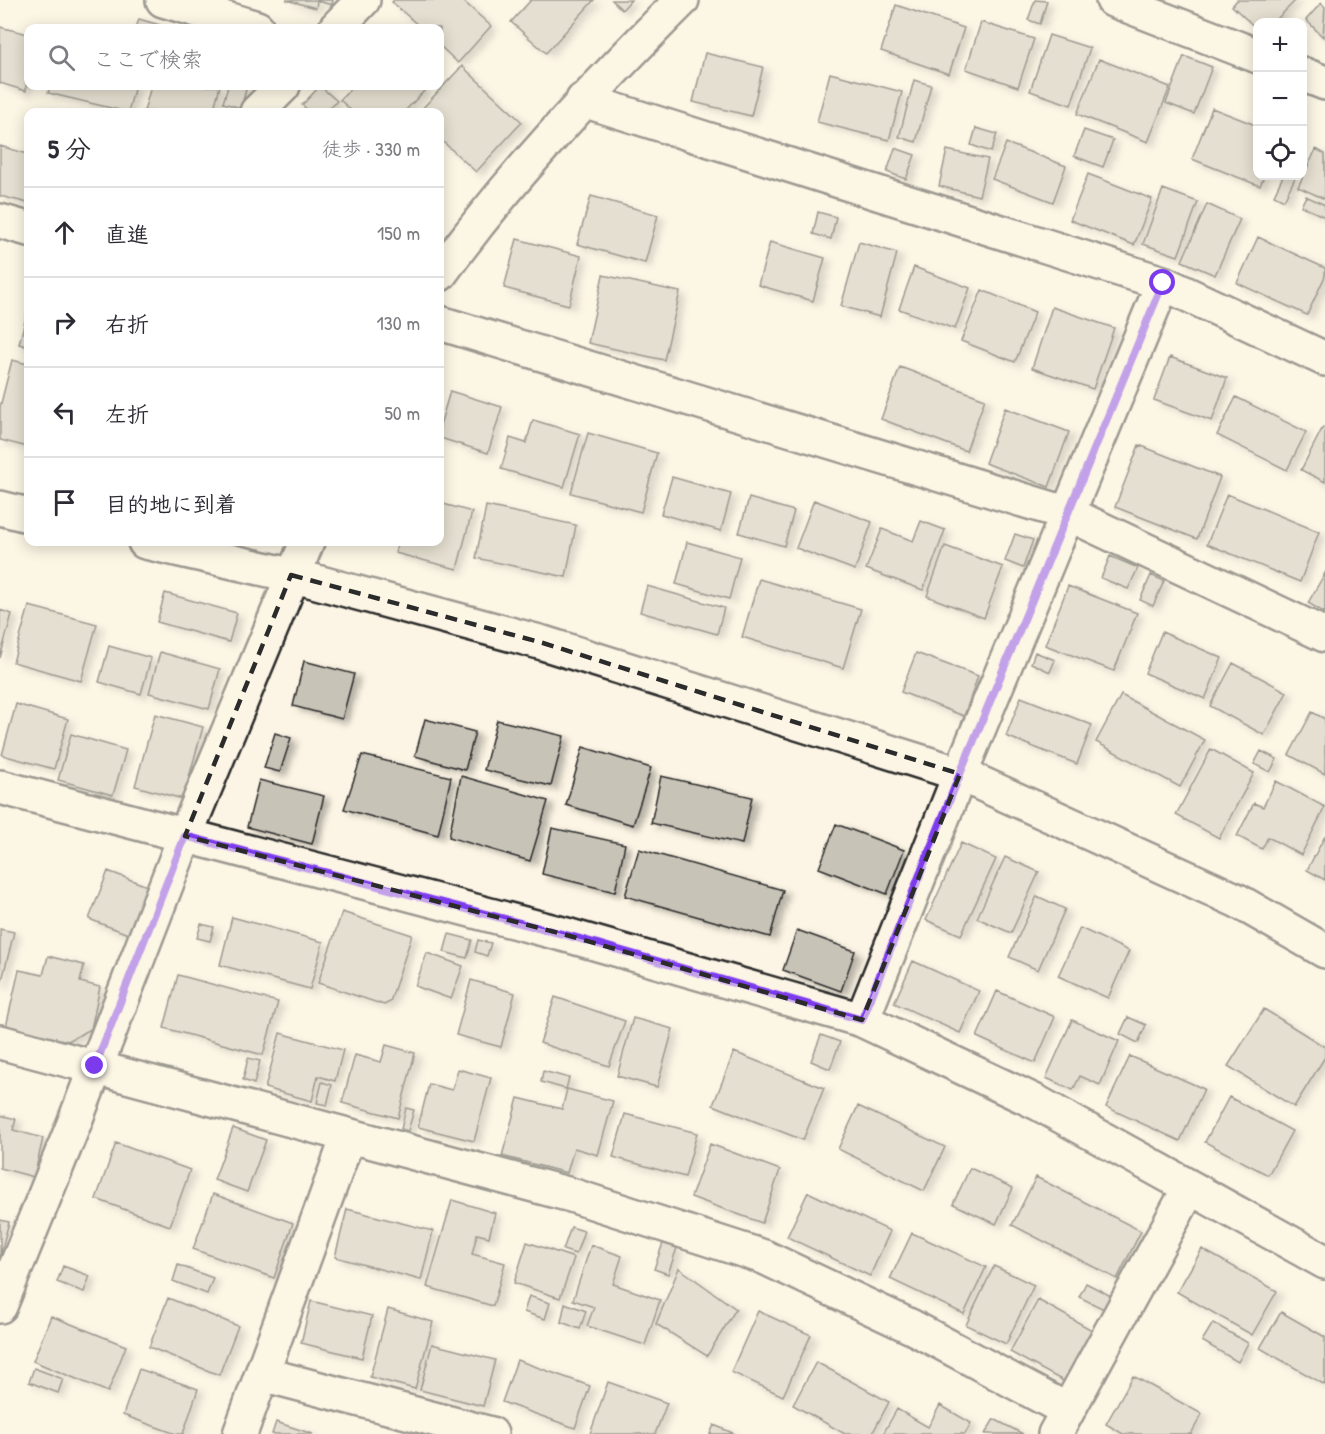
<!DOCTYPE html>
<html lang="ja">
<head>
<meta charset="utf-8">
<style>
	:root { --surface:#fff; --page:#f7f7f7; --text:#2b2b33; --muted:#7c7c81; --line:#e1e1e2 }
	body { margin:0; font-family:"Patrick Hand","Klee One",sans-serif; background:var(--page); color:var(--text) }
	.controls { position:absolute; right:18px; top:18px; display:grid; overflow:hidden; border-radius:12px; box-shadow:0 3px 15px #0003 }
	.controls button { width:54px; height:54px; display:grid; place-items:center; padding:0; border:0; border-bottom:2px solid var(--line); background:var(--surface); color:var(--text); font:30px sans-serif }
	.stop { position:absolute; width:18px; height:18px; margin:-14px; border:4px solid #7c3aed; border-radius:50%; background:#fff }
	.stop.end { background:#7c3aed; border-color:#fff; box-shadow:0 2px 6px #0008 }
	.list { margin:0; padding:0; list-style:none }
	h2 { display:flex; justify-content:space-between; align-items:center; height:78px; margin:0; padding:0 24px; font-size:26px }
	h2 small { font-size:20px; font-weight:400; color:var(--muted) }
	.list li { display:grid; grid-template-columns:39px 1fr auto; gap:18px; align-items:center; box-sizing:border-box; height:90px; padding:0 24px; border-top:2px solid var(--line) }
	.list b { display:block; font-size:22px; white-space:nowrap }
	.list em { font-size:20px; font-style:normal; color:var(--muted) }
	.icon { flex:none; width:33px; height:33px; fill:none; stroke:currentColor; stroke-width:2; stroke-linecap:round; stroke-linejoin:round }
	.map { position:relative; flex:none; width:1325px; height:1434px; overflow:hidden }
	.search { position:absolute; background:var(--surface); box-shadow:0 3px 15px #0003; left:24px; top:24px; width:420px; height:66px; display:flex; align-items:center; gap:15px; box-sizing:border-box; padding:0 21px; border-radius:12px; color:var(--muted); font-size:22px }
	.panel { position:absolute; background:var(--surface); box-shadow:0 3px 15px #0003; left:24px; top:108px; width:420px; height:438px; border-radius:12px }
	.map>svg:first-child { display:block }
	.building { fill:#c8c3b7; stroke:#2b2b2b; stroke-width:1.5; filter:url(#shadow) }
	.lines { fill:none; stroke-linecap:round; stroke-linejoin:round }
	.minor-casing { stroke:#2b2b2b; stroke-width:38 }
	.minor { stroke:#fcf5e5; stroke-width:33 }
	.route { stroke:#7c3aed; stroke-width:8 }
	.marked { fill:none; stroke:#2b2b2b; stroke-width:4.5; stroke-dasharray:12 8; stroke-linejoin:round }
</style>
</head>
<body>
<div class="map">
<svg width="1325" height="1434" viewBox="0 0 1325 1434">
	<defs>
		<filter id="shadow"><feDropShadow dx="6" dy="4" stdDeviation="3" flood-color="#0004"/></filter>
	</defs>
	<rect width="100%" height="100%" fill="#fcf5e5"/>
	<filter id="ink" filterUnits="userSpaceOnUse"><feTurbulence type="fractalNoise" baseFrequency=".0167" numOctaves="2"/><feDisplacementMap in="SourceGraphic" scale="12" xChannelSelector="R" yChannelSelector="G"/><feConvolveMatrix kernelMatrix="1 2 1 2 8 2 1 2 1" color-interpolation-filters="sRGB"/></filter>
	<g filter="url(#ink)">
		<path class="building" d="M286 0H333L332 5 317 1 316 8Z
			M394 0H462L491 26 458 63 440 46V28H421L392 2Z
			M531 0H594L546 53 511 22Z
			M612 0H631L622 10Z
			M1035 0 1047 1 1040 24 1028 20Z
			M1237 0H1296L1274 22H1258V30L1232 6Z
			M1321 3 1325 7 1323 37 1306 20Z
			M896 5 964 28 949 74 881 51Z
			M139 19 160 25 159 28H136Z
			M981 22 1034 39 1018 87 966 69Z
			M0 27 28 34 26 91 0 83Z
			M1049 35 1090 48 1071 105 1030 91Z
			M705 53 763 67 751 116 693 102Z
			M1184 56 1212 67 1194 114 1166 103Z
			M1099 59 1170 87 1148 142 1077 114Z
			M462 66 522 122 476 172 440 139V112H419Z
			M830 73 902 92 889 140 817 122Z
			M914 80 931 85 916 142 899 137Z
			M50 86H135L128 112 48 93Z
			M151 86H220L213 112 144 111Z
			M228 86H247L241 108 223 103Z
			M320 86 337 101 326 112H310L302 105Z
			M353 86H420L425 90 404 112H353L340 100Z
			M1212 108 1258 126V176H1264L1260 186 1192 159Z
			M976 128 997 134 991 152 971 145Z
			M1084 130 1113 140 1103 167 1074 156Z
			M1006 143 1066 166 1053 202 992 179Z
			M0 146 28 154V203L0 196Z
			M895 148 915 155 906 179 887 172Z
			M1316 149 1325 154V199L1298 187Z
			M947 150 988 159 979 196 939 186Z
			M1088 174 1152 199 1134 245 1070 220Z
			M1283 176H1296L1284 200 1274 195Z
			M1163 189 1198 202 1178 256 1143 244Z
			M591 196 658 215 645 263 577 244Z
			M1306 196 1325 205V217L1301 206Z
			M1207 204 1240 219 1215 275 1182 261Z
			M818 212 836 217 831 239 813 234Z
			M1258 237 1325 268V276L1307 315 1237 283Z
			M517 239 581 256 569 305 504 288Z
			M770 242 825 258 813 301 758 285Z
			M859 242 897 253 880 317 841 306Z
			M914 267 970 288 955 329 899 309Z
			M603 275 680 292 664 360 588 343Z
			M982 290 1035 312 1015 362 961 341Z
			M1052 307 1114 328 1093 389 1032 368Z
			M28 309V347L19 344Z
			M1170 357 1227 378 1212 421 1154 400Z
			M12 360 28 364V447L0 440V407Z
			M900 367 985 399 966 451 881 419Z
			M450 391 502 407 488 453 440 438V425Z
			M1236 397 1306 432 1287 470 1217 435Z
			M1005 408 1069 432 1049 487 985 463Z
			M533 420 580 434 564 487 501 469 510 438 526 443Z
			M1323 427 1325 428V482L1301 470Z
			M588 433 657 453 641 512 571 493Z
			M1139 445 1220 477 1197 539 1115 507Z
			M672 477 731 494 721 531 661 514Z
			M1227 494 1319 532 1300 582 1207 544Z
			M749 498 794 511 784 546 739 533Z
			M814 500 872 522 855 570 796 548Z
			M440 503 472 512 457 569 395 553 398 542H440Z
			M486 506 576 525 566 577 476 558Z
			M921 521 945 530 923 590 866 569 882 529 913 541Z
			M1015 534 1033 540 1023 568 1005 561Z
			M687 542 740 557 729 599 676 584Z
			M945 546 1003 567 984 618 927 596Z
			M1110 556 1138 568 1128 589 1101 578Z
			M1325 573V613L1308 603Z
			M1151 575 1164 581 1153 606 1140 600Z
			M759 579 861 609 843 668 742 637Z
			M647 586 724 608 717 634 640 612Z
			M1068 586 1137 613 1114 671 1045 645Z
			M165 593 237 613 229 642 157 622Z
			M29 606 97 624 81 681 13 662Z
			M0 610 12 614 0 658Z
			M1162 632 1222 658 1205 699 1145 673Z
			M109 646 151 658 141 694 99 682Z
			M160 652 220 669 209 709 149 693Z
			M1035 652 1055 660 1050 672 1031 663Z
			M916 653 978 676 964 716 901 692Z
			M304 661 354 674 342 719 293 706Z
			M1233 663 1287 692 1264 735 1210 706Z
			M1121 695 1205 740 1180 787 1096 742Z
			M1021 697 1092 725 1077 764 1006 736Z
			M16 704 68 719 54 769 2 755Z
			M1312 712 1325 719V774L1289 755Z
			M155 714 203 727 183 799 135 786Z
			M425 719 475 732 465 770 415 756Z
			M497 720 564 736 551 786 484 770Z
			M275 733 291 738 280 772 264 768Z
			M71 734 126 750 113 795 58 780Z
			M583 747 651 768 633 825 566 805Z
			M1211 749 1254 773 1219 838 1176 815Z
			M1261 751 1277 759 1270 772 1254 764Z
			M362 755 451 777 438 835 344 809Z
			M461 776 548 801 530 861 449 837Z
			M661 776 752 797 742 844 651 823Z
			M259 780 324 796 312 844 247 827Z
			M1276 781 1325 807 1301 855 1268 837 1262 849 1237 836 1254 803 1263 807Z
			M836 824 904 850 887 894 819 868Z
			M552 828 625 844 615 892 542 874Z
			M1325 836V880L1307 870Z
			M961 843 996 859 961 935 926 920Z
			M639 849 783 890 770 937 625 896Z
			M1005 857 1039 872 1011 933 977 918Z
			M108 871 147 886 128 934 89 919Z
			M1037 896 1065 909 1038 970 1009 957Z
			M342 912 412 935 390 1002 384 1005 318 983Z
			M232 917 323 942 310 989 220 965Z
			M201 924 214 927 210 941 197 938Z
			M1080 928 1129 951 1108 998 1058 976Z
			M0 929 14 932 1 985H0Z
			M797 930 855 951 841 991 783 970Z
			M449 934 472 940 467 958 444 952Z
			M478 940 491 943 487 956 475 952Z
			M427 953 463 966 451 999 415 986Z
			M48 956 84 965 80 982 100 987 91 1029 68 1041 6 1027 19 970 43 975Z
			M913 961 979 991 960 1033 894 1003Z
			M178 975 278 1002 263 1055 164 1028Z
			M471 980 515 993 501 1047 456 1035Z
			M997 991 1055 1017 1035 1063 977 1037Z
			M555 997 625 1021 609 1066 540 1043Z
			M1264 1009 1325 1047V1057L1294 1107 1228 1066Z
			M1128 1017 1146 1025 1138 1043 1120 1034Z
			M633 1018 673 1029 657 1087 617 1076Z
			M1072 1020 1119 1041 1100 1085 1080 1076 1073 1090 1046 1078Z
			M280 1033 343 1050 335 1081 318 1076 312 1101 265 1088Z
			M821 1035 840 1042 830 1069 811 1061Z
			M386 1045 415 1053 398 1118 342 1103 355 1055 381 1062Z
			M734 1052 824 1088 803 1140 713 1105Z
			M1130 1056 1204 1089 1180 1141 1106 1107Z
			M248 1058 260 1061 254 1084 243 1080Z
			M458 1069 491 1078 474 1141 418 1127 429 1084 452 1090Z
			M543 1071 569 1078 566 1089 541 1082Z
			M322 1082 332 1085 327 1105 317 1103Z
			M567 1089 613 1101 598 1155 574 1148 567 1173 502 1156 518 1098 562 1109Z
			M1229 1097 1292 1131 1268 1175 1205 1142Z
			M858 1106 945 1147 924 1191 838 1149Z
			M406 1108 414 1110 408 1131 401 1129Z
			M625 1114 697 1133 685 1177 613 1157Z
			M0 1115 16 1119 13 1130 43 1138 34 1177 0 1168Z
			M233 1128 266 1140 247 1192 214 1180Z
			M116 1143 190 1170 170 1226 96 1199Z
			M710 1144 780 1170 762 1223 691 1197Z
			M970 1168 1013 1188 996 1224 953 1204Z
			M1036 1177 1141 1231 1117 1279 1012 1225Z
			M808 1192 890 1231 870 1276 787 1237Z
			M213 1194 293 1223 274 1278 193 1249Z
			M452 1200 495 1213 489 1237 477 1234 472 1254 505 1263 493 1306 427 1287Z
			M347 1209 433 1231 421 1280 335 1257Z
			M0 1220 9 1222 0 1256Z
			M571 1227 584 1231 576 1254 563 1250Z
			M912 1233 986 1267 964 1314 890 1279Z
			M527 1242 574 1258 560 1298 514 1283Z
			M663 1243 677 1248 668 1274 654 1269Z
			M591 1245 622 1256 613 1284 660 1300 645 1345 587 1326 594 1307 573 1300Z
			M1202 1249 1277 1291 1252 1335 1177 1292Z
			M178 1265 213 1278 207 1294 173 1281Z
			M63 1266 90 1276 84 1292 57 1282Z
			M994 1266 1034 1285 1006 1344 966 1325Z
			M679 1268 736 1309 707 1356 656 1324Z
			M1086 1283 1111 1296 1104 1309 1079 1297Z
			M529 1296 550 1303 545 1319 524 1312Z
			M168 1298 238 1326 219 1375 149 1347Z
			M1038 1300 1092 1330 1065 1382 1010 1352Z
			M311 1301 372 1316 362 1358 301 1343Z
			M565 1303 586 1311 580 1329 561 1322Z
			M388 1309 433 1322 415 1389 370 1377Z
			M758 1311 811 1335 783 1396 731 1372Z
			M1281 1312 1325 1337V1385L1260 1348Z
			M51 1316 126 1346 108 1392 33 1361Z
			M1213 1323 1248 1343 1238 1362 1202 1341Z
			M432 1344 495 1360 483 1406 420 1390Z
			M517 1360 590 1386 575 1428 502 1402Z
			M816 1362 889 1402 872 1434H845L793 1405Z
			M34 1368 63 1379 58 1393 29 1382Z
			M139 1369 198 1389 183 1434H176L123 1415Z
			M1133 1376 1202 1414 1191 1434H1123L1106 1424Z
			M608 1382 667 1403 655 1434H590Z
			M940 1405 971 1423 965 1434H883L897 1409 928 1427Z
			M994 1419 1023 1434H985Z
			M276 1422 313 1434H272Z
			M714 1425 735 1434H710Z"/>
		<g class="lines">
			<defs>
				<path id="minor" d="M163 0 257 28
					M1113 0 1258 56
					M336 28 363 0
					M1302 74 1325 83
					M583 100 1163 283 1325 359
					M257 112 283 86
					M0 221 28 229
					M440 274C512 175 595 87 682 0
					M440 323 1069 514 1325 635
					M0 508 28 515
					M145 542 291 575 543 643 960 774 1238 901 1325 951
					M0 787 570 936 862 1020 1038 1103 1325 1262
					M862 1020 960 774 1163 283
					M0 1042 571 1195 764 1257 912 1327 1067 1410
					M0 1306 73 1126 185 836 307 542
					M262 1374 491 1434
					M240 1434 348 1137
					M1055 1434 1189 1189"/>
			</defs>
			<use href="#minor" class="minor-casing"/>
			<use href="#minor" class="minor"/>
		</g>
	</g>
	<g class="lines" filter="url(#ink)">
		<path class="route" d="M95 1066 185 836 570 936 862 1020 960 774 1163 283"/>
	</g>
	<path d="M0 0H1325V1434H0ZM291 575 543 643 960 774 862 1020 570 936 185 836Z" fill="#fcf5e5" fill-opacity=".55" fill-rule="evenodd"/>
	<path class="marked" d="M291 575 543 643 960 774 862 1020 570 936 185 836Z"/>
</svg>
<div class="controls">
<button>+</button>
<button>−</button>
<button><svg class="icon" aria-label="locate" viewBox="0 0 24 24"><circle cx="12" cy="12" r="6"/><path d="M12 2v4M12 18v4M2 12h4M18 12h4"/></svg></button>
</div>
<div class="stop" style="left:1163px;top:283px"></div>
<div class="stop end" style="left:95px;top:1066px"></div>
<div class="search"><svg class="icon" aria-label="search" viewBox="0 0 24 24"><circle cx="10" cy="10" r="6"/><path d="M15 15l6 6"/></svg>ここで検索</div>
<section class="panel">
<h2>5 分<small>徒歩 · 330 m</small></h2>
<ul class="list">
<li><svg class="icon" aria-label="ahead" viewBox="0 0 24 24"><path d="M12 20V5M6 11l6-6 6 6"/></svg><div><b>直進</b></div><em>150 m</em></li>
<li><svg class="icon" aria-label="right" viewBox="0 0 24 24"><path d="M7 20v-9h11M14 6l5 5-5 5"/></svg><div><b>右折</b></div><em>130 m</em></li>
<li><svg class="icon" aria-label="left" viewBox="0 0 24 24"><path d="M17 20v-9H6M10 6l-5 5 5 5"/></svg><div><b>左折</b></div><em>50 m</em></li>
<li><svg class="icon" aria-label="arrive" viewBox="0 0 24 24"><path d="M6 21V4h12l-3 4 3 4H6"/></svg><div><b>目的地に到着</b></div></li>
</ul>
</section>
</div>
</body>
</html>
